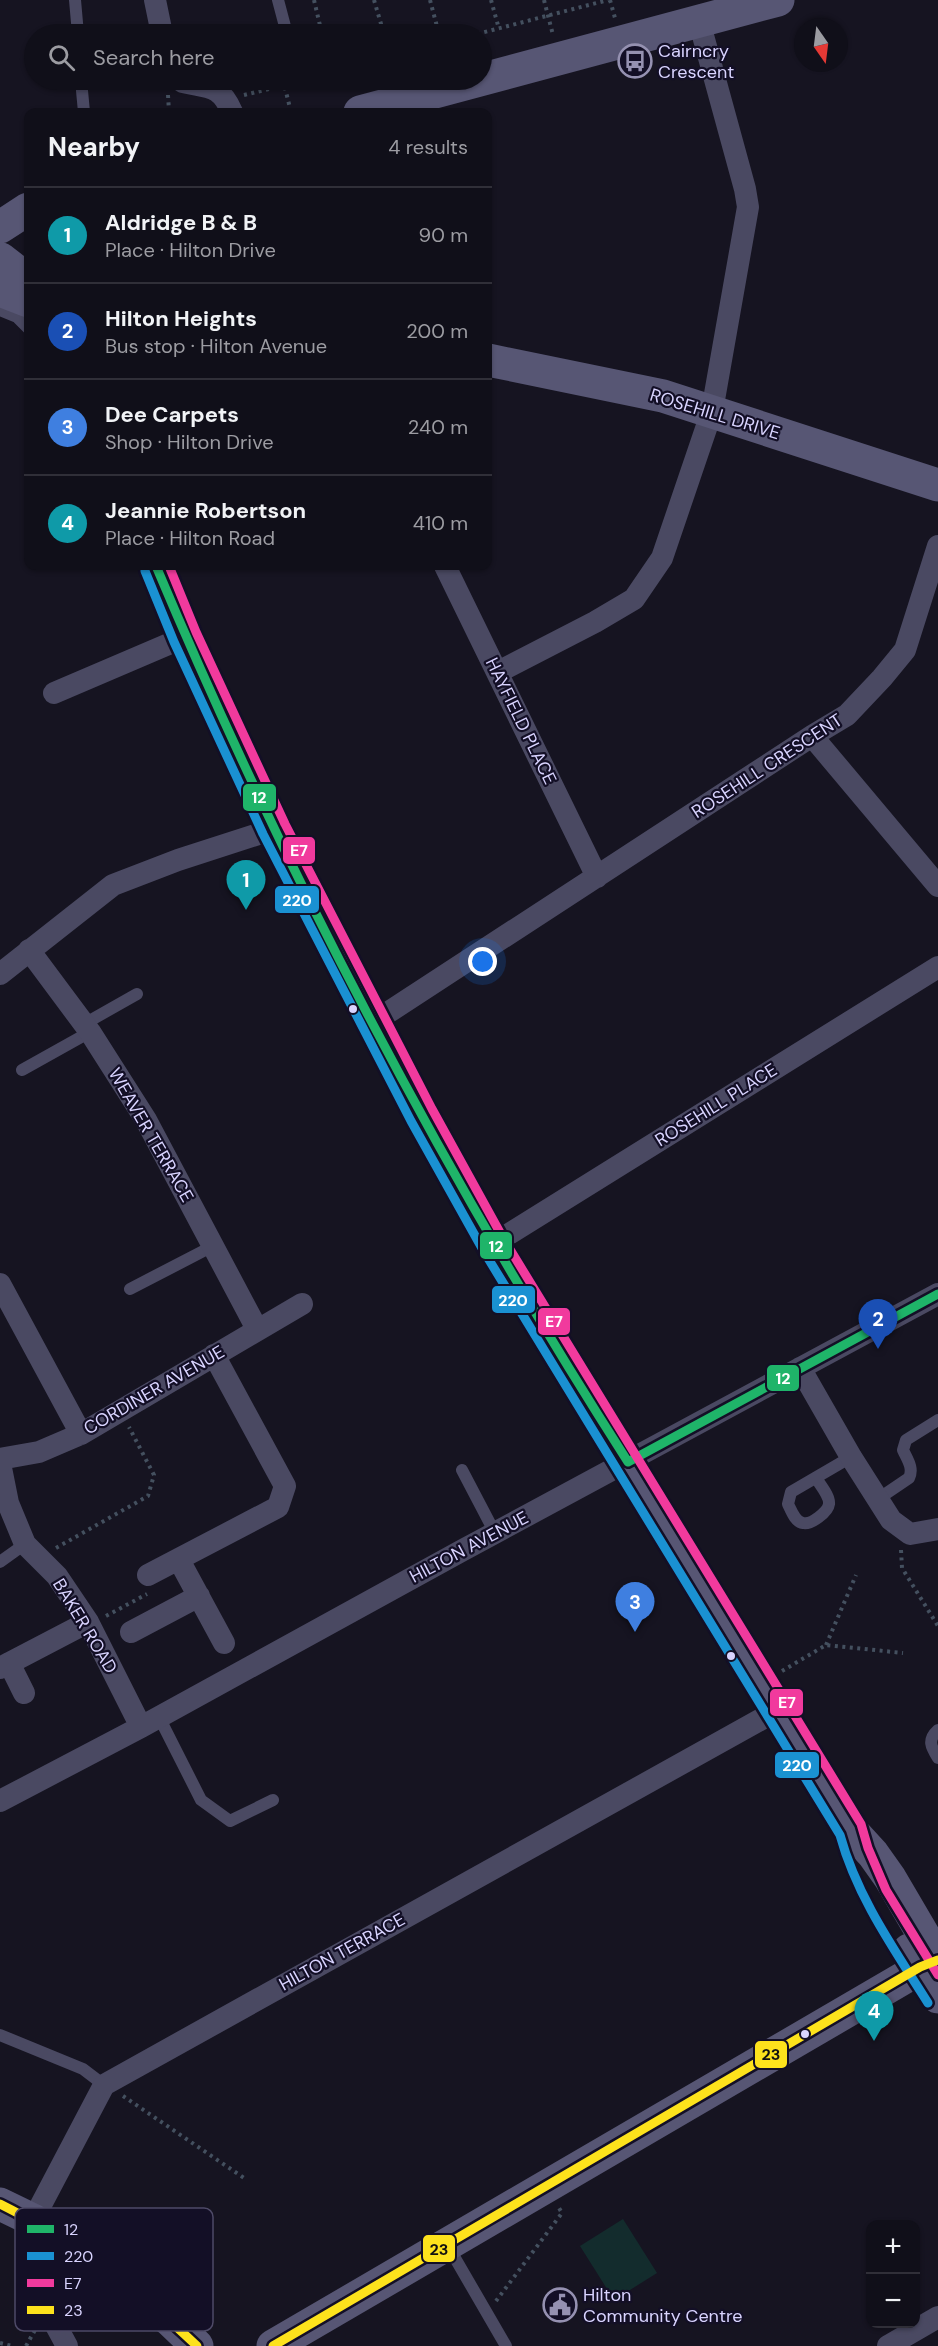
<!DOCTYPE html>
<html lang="en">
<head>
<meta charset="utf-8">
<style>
	:root { --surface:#100f19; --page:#191822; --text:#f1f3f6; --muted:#9c9ca2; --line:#302f38; --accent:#0f766e }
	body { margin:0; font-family:"DM Sans",sans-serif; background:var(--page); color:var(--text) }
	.controls { position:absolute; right:18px; bottom:18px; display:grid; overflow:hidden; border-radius:12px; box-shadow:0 2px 4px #0004 }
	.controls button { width:54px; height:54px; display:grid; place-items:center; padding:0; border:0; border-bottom:2px solid var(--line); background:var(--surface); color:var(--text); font:30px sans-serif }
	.compass { position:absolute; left:794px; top:18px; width:54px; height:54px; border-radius:50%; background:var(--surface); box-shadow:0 2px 4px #0004; rotate:166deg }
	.you { position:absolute; left:483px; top:962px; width:21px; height:21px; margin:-15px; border:4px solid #fff; border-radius:50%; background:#1a73e8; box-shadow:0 0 0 9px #1a73e833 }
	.badge { display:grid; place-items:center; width:39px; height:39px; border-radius:50%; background:var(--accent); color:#fff; font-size:20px; font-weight:700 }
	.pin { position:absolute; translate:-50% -50px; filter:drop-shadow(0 2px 3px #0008) }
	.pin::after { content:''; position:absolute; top:32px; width:21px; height:18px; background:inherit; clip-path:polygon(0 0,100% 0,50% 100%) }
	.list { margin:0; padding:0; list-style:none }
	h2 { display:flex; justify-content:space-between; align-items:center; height:78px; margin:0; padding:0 24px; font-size:26px }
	h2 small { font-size:20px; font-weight:400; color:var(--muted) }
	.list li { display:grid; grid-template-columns:39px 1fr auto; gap:18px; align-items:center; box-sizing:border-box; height:96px; padding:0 24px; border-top:2px solid var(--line) }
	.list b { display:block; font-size:22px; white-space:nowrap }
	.list p { margin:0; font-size:20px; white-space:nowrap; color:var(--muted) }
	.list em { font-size:20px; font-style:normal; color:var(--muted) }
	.icon { flex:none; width:33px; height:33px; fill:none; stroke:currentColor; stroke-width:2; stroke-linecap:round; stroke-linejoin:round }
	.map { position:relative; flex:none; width:938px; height:2346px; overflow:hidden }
	.search { position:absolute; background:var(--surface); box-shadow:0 2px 4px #0004; left:24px; top:24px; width:468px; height:66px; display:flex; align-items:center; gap:15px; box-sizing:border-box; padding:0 21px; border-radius:33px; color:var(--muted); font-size:22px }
	.panel { position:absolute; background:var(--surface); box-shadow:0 2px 4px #0004; left:24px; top:108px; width:468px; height:462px; border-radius:12px }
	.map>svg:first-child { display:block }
	.green { fill:#132c2d }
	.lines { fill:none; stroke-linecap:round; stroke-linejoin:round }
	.path { stroke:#44505f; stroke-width:4; stroke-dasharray:3 4.5; stroke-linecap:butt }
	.lane { stroke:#4a4962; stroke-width:12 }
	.street { stroke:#4a4962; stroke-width:22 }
	.secondary { stroke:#575674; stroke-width:33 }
	.bus-1-casing { stroke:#130f26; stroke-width:14 }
	.bus-2-casing { stroke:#130f26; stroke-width:14 }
	.bus-3-casing { stroke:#130f26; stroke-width:14 }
	.bus-4-casing { stroke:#130f26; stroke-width:14 }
	.bus-1 { stroke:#1fb469; stroke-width:9 }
	.bus-2 { stroke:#1a91d2; stroke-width:9 }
	.bus-3 { stroke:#f13a9d; stroke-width:9 }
	.bus-4 { stroke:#fde21c; stroke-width:9 }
	.bus-dot { fill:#d9d4ff; stroke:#130f26; stroke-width:2 }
	.labels { text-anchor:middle; stroke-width:4.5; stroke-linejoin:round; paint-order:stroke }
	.poi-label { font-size:18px; fill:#d9d4ff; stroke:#130f26; text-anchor:start }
	.street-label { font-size:18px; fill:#d9d4ff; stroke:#130f26 }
	.key { fill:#130f26; stroke:#4e4a67; stroke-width:1.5 }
	.key-label { font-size:16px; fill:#d9d4ff }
	.line-badge { stroke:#130f26; stroke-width:2 }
	.badge-label { font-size:16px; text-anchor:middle; font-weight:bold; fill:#fff }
	.pale-badge-label { font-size:16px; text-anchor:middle; font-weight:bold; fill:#111 }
</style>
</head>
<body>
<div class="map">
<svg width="938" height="2346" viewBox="0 0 938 2346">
	<rect width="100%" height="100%" fill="#161421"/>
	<path class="green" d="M623 2219 657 2273 614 2300 580 2246Z"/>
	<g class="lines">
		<path class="path" d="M314 0 322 34
			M374 0 384 34
			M430 0 439 34
			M491 0 499 29
			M544 0 553 35
			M610 0 615 18
			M477 34 608 0
			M283 80 291 112
			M168 95 169 112
			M244 95 306 80
			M56 1548 148 1496 154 1475 129 1427
			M901 1550 902 1568 938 1626
			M106 1616 147 1594
			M826 1645 856 1575
			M782 1671 826 1645 903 1653
			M123 2096 244 2178
			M496 2301 562 2213 559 2208
			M0 2343 12 2346
			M26 2346 35 2330"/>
		<path class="lane" d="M75 0 78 34
			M278 0 287 34
			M81 80 84 112
			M0 310 17 317 28 328
			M84 1024 137 994
			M22 1070 90 1032
			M130 1289 213 1246
			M462 1470 495 1533
			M816 1478C820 1485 830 1496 829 1504 828 1512 811 1525 803 1523 795 1522 791 1510 788 1504L791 1492 851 1457
			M878 1499 909 1478C914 1468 907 1459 903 1450L906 1440 938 1420
			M0 1562 25 1544
			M159 1717 201 1800 230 1821 273 1800
			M938 1730C927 1740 931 1747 938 1758
			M0 2035 83 2069 104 2085
			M448 2246 506 2346"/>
		<path class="street" d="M155 0 162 34
			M180 80 183 82C209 88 220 84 232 112
			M445 566 597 877
			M498 672 595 622 634 599 662 558 712 411 748 207 745 189 699 21
			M54 693 185 637
			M812 736 938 886
			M29 950 90 1032 146 1120 257 1329
			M0 974 113 885 178 860 274 829
			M372 1023 812 736 847 715 882 678 905 650 938 546
			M493 1244 938 967
			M0 1284 81 1434
			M800 1368 851 1457 891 1520 910 1534 938 1529
			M0 1459 39 1452 81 1434 302 1304
			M0 1463 8 1503 25 1544 57 1576 88 1622 141 1727
			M179 1560 224 1643
			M148 1575 278 1507 285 1486 214 1355
			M131 1632 199 1596
			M9 1663 24 1693
			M0 1668 88 1622
			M0 1801 141 1727 463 1550 938 1294
			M33 2220 104 2085 776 1711
			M50 2298 47 2309 67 2346
			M888 2346 938 2317"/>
		<path class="secondary" d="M360 112 778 0
			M0 227 28 209
			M1 259 28 280
			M0 290 28 301
			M488 360 663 396 938 485
			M156 566 185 637 274 829 421 1115 493 1244 588 1400 664 1522 776 1711 851 1830 873 1854 890 1878 938 1960
			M909 1950 938 1997
			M0 2204 33 2220 110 2274 171 2321 197 2346
			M273 2346 938 1958"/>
		<defs>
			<path id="bus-1" d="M156 566C287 877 446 1178 628 1462
				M628 1462 938 1294"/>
			<path id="bus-2" d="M145 571 174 642 263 834 411 1121 483 1250 840 1835C857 1897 894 1949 928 2003"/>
			<path id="bus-3" d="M169 566 196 632 285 824 432 1109 503 1238 861 1824 868 1848 886 1890 938 1975"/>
			<path id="bus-4" d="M0 2204C67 2237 143 2294 197 2346
				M273 2346 920 1967 938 1960"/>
		</defs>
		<use href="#bus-1" class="bus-1-casing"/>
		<use href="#bus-2" class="bus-2-casing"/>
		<use href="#bus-3" class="bus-3-casing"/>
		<use href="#bus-4" class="bus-4-casing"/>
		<use href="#bus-1" class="bus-1"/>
		<use href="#bus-2" class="bus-2"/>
		<use href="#bus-3" class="bus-3"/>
		<use href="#bus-4" class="bus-4"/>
	</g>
	<defs>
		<symbol id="bus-ring" viewBox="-11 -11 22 22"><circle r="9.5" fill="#130f26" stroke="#9591b1" stroke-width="1.5"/><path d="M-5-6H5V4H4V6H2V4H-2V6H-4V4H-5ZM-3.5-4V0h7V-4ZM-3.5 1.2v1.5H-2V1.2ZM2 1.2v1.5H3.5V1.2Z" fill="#9591b1"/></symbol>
		<symbol id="civic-ring" viewBox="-11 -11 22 22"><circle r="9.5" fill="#130f26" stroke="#9591b1" stroke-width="1.5"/><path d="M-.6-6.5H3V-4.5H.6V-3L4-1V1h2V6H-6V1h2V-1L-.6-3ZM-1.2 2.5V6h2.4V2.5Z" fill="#9591b1"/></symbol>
	</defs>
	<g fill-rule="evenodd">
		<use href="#bus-ring" x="616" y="42" width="38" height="38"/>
		<use href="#civic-ring" x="541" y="2286" width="38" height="38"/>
	</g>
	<g class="bus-dot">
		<circle cx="353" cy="1009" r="5"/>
		<circle cx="731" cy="1656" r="5"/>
		<circle cx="805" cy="2034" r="5"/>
	</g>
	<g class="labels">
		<g class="poi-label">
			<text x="658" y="57">Cairncry<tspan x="658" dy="21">Crescent</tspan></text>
			<text x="583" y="2301">Hilton<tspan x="583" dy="21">Community Centre</tspan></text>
		</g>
		<g class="street-label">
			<text transform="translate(715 414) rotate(17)" y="6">ROSEHILL DRIVE</text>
			<text transform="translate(521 721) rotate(64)" y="6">HAYFIELD PLACE</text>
			<text transform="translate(767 766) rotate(-33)" y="6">ROSEHILL CRESCENT</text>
			<text transform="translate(716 1105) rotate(-32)" y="6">ROSEHILL PLACE</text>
			<text transform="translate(151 1135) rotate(60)" y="6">WEAVER TERRACE</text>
			<text transform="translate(154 1390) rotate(-30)" y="6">CORDINER AVENUE</text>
			<text transform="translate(469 1547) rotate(-28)" y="6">HILTON AVENUE</text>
			<text transform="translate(85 1626) rotate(59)" y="6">BAKER ROAD</text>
			<text transform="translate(342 1952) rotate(-29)" y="6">HILTON TERRACE</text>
		</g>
	</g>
	<rect x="15" y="2208" width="198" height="123" rx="9" class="key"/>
	<rect x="27" y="2225" width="27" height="8" fill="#1fb469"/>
	<rect x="27" y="2252" width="27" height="8" fill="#1a91d2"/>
	<rect x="27" y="2279" width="27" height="8" fill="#f13a9d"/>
	<rect x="27" y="2306" width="27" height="8" fill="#fde21c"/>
	<g class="key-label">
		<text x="64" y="2235">12</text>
		<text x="64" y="2262">220</text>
		<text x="64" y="2289">E7</text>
		<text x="64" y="2316">23</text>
	</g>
	<g class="line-badge">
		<rect x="242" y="783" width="35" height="29" rx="6" fill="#1fb469"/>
		<rect x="282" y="836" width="34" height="29" rx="6" fill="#f13a9d"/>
		<rect x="274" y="885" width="46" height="29" rx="6" fill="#1a91d2"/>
		<rect x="479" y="1231" width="34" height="29" rx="6" fill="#1fb469"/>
		<rect x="491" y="1285" width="45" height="29" rx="6" fill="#1a91d2"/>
		<rect x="537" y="1307" width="34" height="29" rx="6" fill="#f13a9d"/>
		<rect x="766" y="1364" width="34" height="28" rx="6" fill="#1fb469"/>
		<rect x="769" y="1688" width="35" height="29" rx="6" fill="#f13a9d"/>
		<rect x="774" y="1751" width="46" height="28" rx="6" fill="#1a91d2"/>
		<rect x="754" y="2040" width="34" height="29" rx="6" fill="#fde21c"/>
		<rect x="422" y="2234" width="34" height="29" rx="6" fill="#fde21c"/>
	</g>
	<g class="badge-label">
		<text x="259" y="803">12</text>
		<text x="299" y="856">E7</text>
		<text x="297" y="906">220</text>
		<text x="496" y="1252">12</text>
		<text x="513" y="1306">220</text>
		<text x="554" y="1327">E7</text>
		<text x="783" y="1384">12</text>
		<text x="787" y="1708">E7</text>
		<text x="797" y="1771">220</text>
	</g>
	<g class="pale-badge-label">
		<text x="771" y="2060">23</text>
		<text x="439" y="2255">23</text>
	</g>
</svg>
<div class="controls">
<button>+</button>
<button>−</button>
</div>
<svg class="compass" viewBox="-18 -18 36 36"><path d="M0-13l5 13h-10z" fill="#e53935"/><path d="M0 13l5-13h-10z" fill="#9c9ca2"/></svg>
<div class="you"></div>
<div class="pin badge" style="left:246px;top:910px;background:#0f9aa8">1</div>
<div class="pin badge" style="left:878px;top:1349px;background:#1a4fb4">2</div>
<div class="pin badge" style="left:635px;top:1632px;background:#3f7fe0">3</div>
<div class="pin badge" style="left:874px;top:2041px;background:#0f9aa8">4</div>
<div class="search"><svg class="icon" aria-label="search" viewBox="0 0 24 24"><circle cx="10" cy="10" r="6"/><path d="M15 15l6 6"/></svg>Search here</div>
<section class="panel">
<h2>Nearby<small>4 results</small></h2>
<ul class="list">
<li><span class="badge" style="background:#0f9aa8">1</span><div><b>Aldridge B &amp; B</b><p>Place · Hilton Drive</p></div><em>90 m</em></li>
<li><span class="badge" style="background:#1a4fb4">2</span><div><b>Hilton Heights</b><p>Bus stop · Hilton Avenue</p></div><em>200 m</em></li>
<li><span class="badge" style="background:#3f7fe0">3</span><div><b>Dee Carpets</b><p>Shop · Hilton Drive</p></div><em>240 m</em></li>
<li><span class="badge" style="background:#0f9aa8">4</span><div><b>Jeannie Robertson</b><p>Place · Hilton Road</p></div><em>410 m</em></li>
</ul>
</section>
</div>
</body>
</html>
